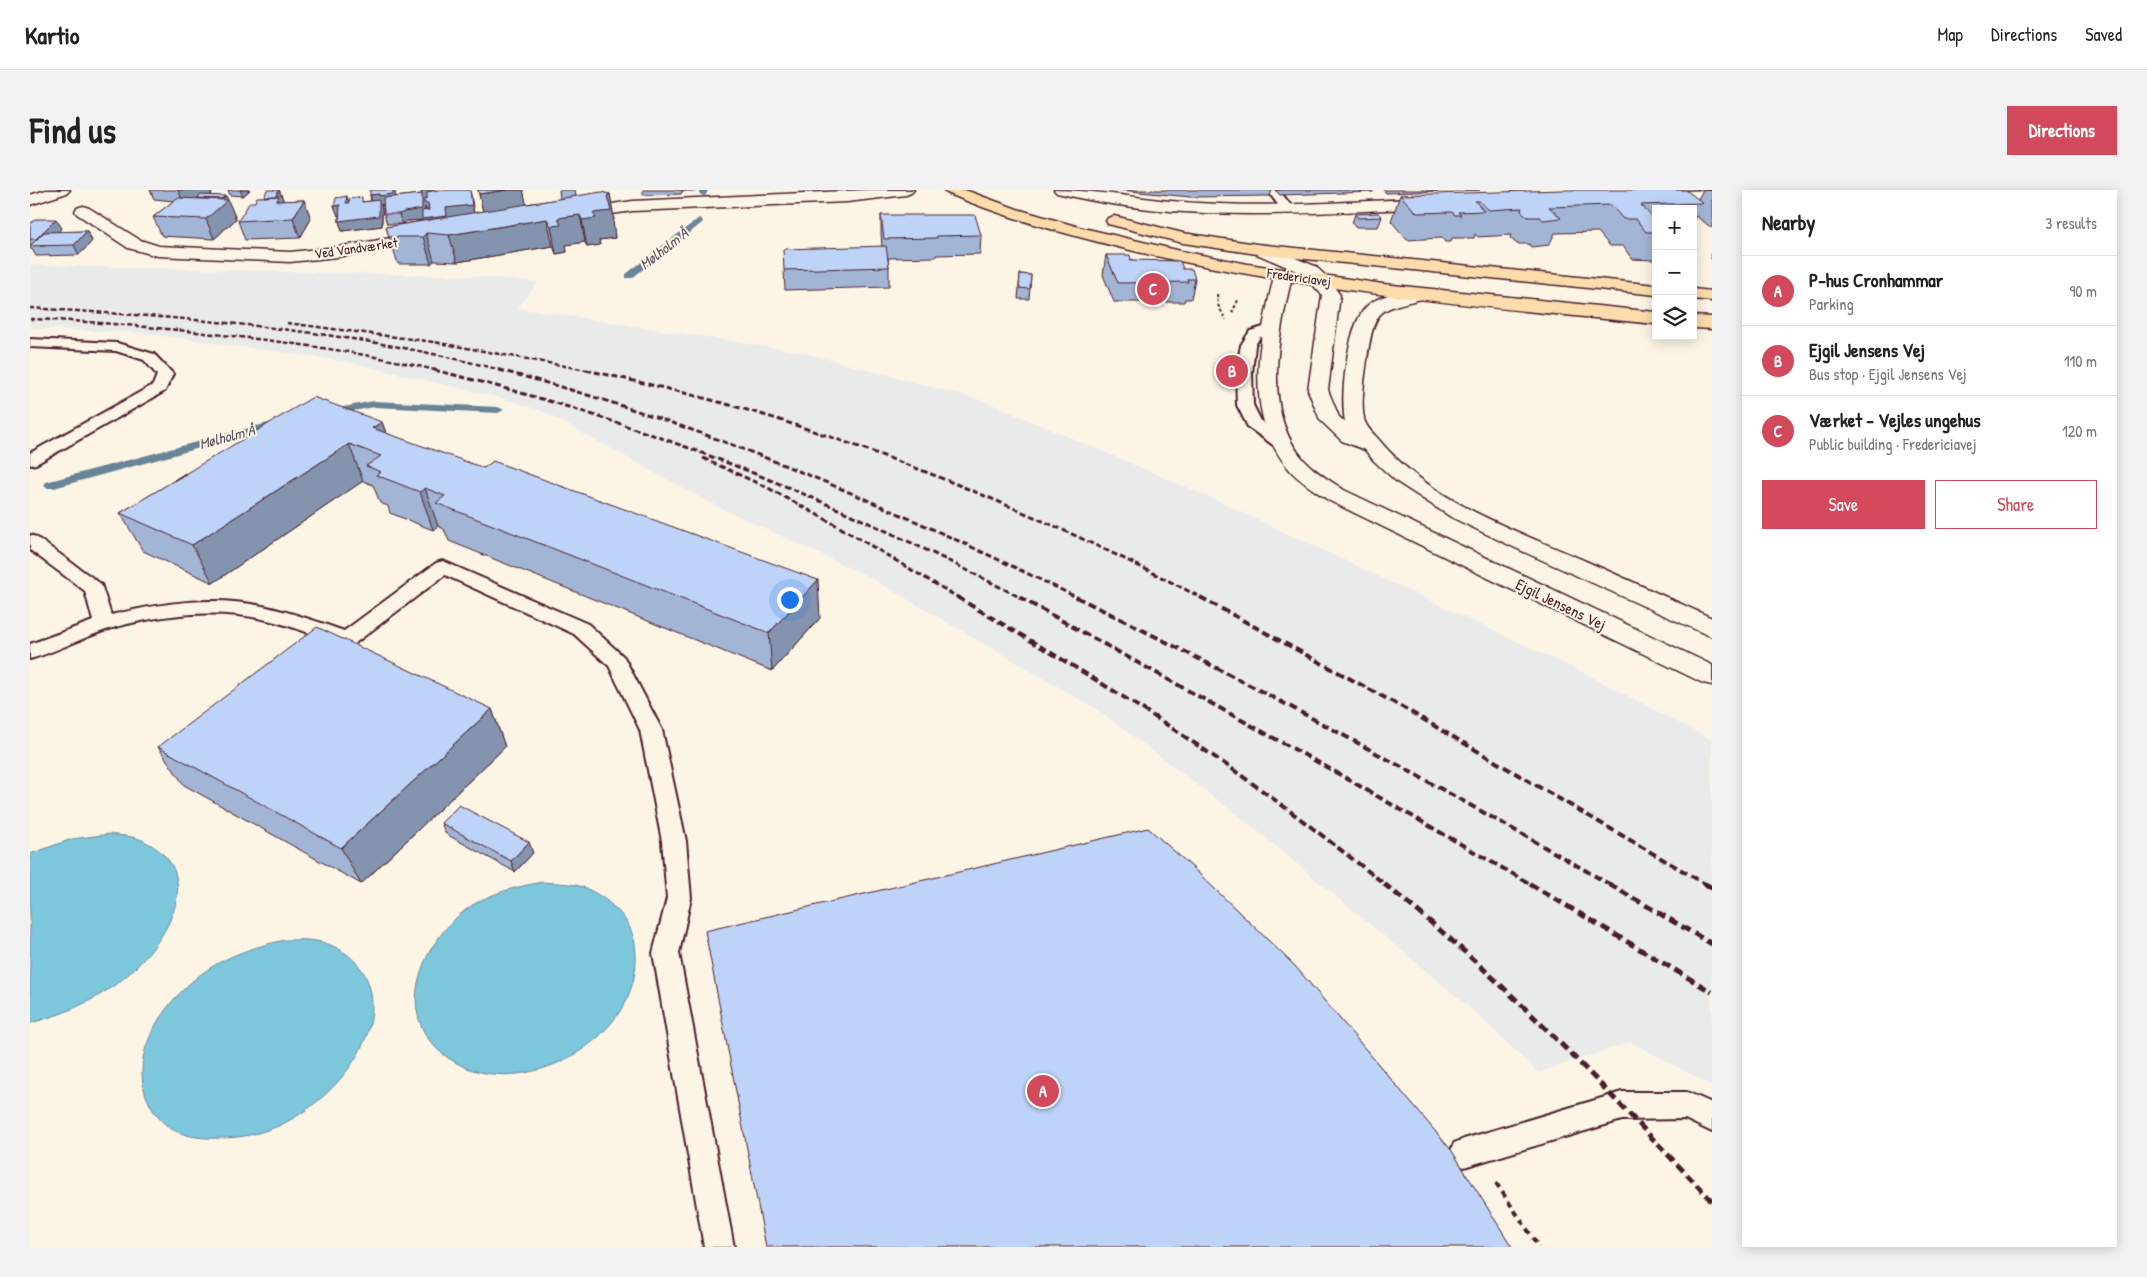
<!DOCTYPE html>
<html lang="en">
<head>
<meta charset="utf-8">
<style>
	:root { --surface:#fff; --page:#f2f2f2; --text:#222; --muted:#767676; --line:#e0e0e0; --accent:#d1495b }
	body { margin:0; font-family:"Patrick Hand",sans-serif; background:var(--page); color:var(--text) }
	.controls { position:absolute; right:15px; top:15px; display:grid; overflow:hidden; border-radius:0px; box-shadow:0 2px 12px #0003 }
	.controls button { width:45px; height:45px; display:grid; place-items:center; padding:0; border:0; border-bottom:1px solid var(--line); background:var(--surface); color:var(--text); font:25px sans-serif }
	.you { position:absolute; left:759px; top:409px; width:18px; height:18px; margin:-12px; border:4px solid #fff; border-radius:50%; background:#1a73e8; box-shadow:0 0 0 8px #1a73e833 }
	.badge { display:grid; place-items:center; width:32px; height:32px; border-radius:50%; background:var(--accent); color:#fff; font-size:16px; font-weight:700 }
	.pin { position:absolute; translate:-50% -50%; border:2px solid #fff; box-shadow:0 1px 5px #0006 }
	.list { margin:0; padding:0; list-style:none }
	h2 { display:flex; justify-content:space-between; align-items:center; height:65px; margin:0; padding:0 20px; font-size:21px }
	h2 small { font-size:16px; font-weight:400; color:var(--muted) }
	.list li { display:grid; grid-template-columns:32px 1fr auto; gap:15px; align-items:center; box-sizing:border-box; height:70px; padding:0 20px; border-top:1px solid var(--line) }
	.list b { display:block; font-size:19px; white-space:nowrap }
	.list p { margin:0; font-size:16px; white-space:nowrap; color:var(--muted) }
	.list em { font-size:16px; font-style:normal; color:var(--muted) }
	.actions { display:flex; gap:10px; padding:15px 20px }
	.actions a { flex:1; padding:11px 0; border:1px solid var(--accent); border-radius:0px; text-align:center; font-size:18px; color:var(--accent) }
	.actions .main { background:var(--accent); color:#fff }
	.icon { flex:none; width:28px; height:28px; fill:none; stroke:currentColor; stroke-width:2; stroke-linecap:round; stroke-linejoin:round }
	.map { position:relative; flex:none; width:1682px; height:1057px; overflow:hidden; border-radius:0px }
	header { display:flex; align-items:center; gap:30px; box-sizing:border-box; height:70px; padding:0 25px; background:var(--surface); border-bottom:1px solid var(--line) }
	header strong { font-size:24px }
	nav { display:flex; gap:28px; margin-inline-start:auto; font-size:18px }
	.intro { display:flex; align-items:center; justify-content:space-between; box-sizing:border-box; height:120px; padding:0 30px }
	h1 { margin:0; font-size:35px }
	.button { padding:12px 22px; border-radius:0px; background:var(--accent); color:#fff; font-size:18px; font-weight:700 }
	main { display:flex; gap:30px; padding:0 30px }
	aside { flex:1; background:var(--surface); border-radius:0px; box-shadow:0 2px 12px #0003 }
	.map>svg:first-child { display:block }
	.built { fill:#e9ebeb }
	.water { fill:#7dc7dd; stroke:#698496 }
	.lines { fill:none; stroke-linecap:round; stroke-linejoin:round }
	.stream { fill:#698496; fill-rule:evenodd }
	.lane-casing { stroke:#4a1f2b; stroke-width:4 }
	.street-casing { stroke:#4a1f2b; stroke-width:3 }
	.secondary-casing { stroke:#4a1f2b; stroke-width:3 }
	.primary-casing { stroke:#4a1f2b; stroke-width:3 }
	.path-far1 { stroke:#4a1f2b; stroke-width:2; stroke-dasharray:3 2.5; stroke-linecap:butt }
	.path { stroke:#4a1f2b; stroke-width:4; stroke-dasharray:6 5; stroke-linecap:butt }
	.lane { fill:#fcf5e5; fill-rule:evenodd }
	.street { fill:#fcf5e5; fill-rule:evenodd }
	.secondary { fill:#fcf5e5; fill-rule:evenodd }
	.primary { fill:#fcdcac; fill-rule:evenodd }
	.rail-far3 { stroke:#4a1f2b; stroke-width:2.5; stroke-dasharray:5 2.5; stroke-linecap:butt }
	.rail-far2 { stroke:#4a1f2b; stroke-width:3; stroke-dasharray:6 3; stroke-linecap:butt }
	.rail-far1 { stroke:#4a1f2b; stroke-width:4; stroke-dasharray:8 4; stroke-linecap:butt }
	.rail { stroke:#4a1f2b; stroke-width:5; stroke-dasharray:9 5; stroke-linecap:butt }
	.wall { fill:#a3b5d5; stroke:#4a1f2b }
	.shaded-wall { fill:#8494ae; stroke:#4a1f2b }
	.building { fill:#bdd3f8; stroke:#4a1f2b }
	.labels { text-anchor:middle; stroke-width:4; stroke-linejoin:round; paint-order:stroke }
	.far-street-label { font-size:14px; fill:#4a1f2b; stroke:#fcf5e5 }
	.far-water-label { font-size:15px; font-style:italic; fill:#595160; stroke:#fcf5e5 }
	.street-label { font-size:16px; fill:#4a1f2b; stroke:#fcf5e5 }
</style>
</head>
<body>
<header>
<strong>Kartio</strong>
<nav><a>Map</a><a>Directions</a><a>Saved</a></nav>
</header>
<div class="intro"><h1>Find us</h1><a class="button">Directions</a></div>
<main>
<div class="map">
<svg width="1682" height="1057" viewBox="0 0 1682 1057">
	<rect width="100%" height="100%" fill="#fcf5e5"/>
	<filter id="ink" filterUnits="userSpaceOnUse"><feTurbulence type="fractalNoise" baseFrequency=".02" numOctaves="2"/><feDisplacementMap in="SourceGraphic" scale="10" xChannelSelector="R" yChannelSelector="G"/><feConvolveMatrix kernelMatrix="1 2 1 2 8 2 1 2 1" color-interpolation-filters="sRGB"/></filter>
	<g filter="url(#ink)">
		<path class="built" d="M0 75 443 86 508 92 488 118 772 162 954 211 1182 308 1554 483 1682 550V896L1601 852 1508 883 1444 821 1214 630 1068 520 839 387 678 312 512 221 467 207 313 171 113 143 0 138Z"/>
		<path class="water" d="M80 644C91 646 105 646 114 651 175 681 141 744 104 779 76 806 37 824 0 833V664L42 649Z
			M512 692C523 693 535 693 546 695 562 699 576 709 587 720 601 734 607 751 606 771 604 852 492 913 423 871 358 832 389 752 441 716 463 702 487 697 512 692Z
			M255 750C265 750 276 749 286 751 306 754 327 768 336 787 362 847 298 915 246 937 228 944 210 948 191 948 175 949 154 947 140 938 115 920 106 887 116 857 123 835 138 814 155 798 183 770 218 758 255 750Z"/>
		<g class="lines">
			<path class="stream" d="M670 0H678L676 5 673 6 669 3Z
				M669 28 673 31 672 33 602 88H596V84Z
				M344 211 468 217 474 220 468 223 344 217 298 226 292 223 298 220Z
				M253 229 257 230 259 232 257 234 24 298H16L14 295 16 292Z"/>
			<defs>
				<path id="lane" d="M1237 0H1249L1262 17 1260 20H1252Z
					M1240 135 1245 136 1247 139 1245 142 1230 147 1225 155 1222 183 1223 215 1231 231 1260 254 1258 257H1246L1218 237 1207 215 1206 183 1211 155 1220 141Z
					M0 149 87 153 124 164 143 184 135 201 6 274 0 275V263L123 195 127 185 114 170 86 161 0 157Z
					M0 345 6 347 71 394 81 425C132 413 185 405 237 417 263 423 289 432 314 441L406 373 413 371 558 434 594 467 632 540 656 651 661 708 649 763 704 1057H674L623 763 637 708 632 651 610 540 579 476 544 444 415 385 324 454 317 456C290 448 264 436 237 430 187 418 134 424 86 437 57 445 29 461 0 469V454L63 431 55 401 0 360Z
					M1592 902H1657L1682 913V942L1655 929 1592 930 1434 977 1424 973 1420 963 1424 953 1434 949Z"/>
				<path id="street" d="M836 0H884L881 3 876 5 817 12 603 21 546 29 540 27 538 24 540 21 546 19 603 11Z
					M1024 0C1072 0 1120 11 1168 13 1246 18 1325 11 1403 8L1409 10 1411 13 1409 16 1403 18C1278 23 1150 34 1027 3Z
					M1682 0V10L1626 12 1620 10 1618 7 1620 4 1626 2Z
					M53 16 59 18 110 50 129 56 260 62 307 57 397 42 403 43 405 47 403 51 307 67 260 72 128 66 98 58 47 24 45 21 47 18Z"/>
				<path id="secondary" d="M16 0H40L37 3 0 15V5Z
					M1233 55 1285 76 1296 86 1310 105 1298 200 1309 227 1315 232C1310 206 1317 137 1336 117 1348 104 1374 102 1390 99L1396 100 1399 104 1396 108C1347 120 1345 117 1337 170 1335 185 1329 220 1336 234 1339 240 1346 246 1350 251 1400 311 1482 339 1551 369 1595 388 1638 408 1682 428V447L1481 356 1421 327 1367 292 1344 271 1335 260 1312 251 1290 230 1278 200 1292 105 1273 84 1227 64 1225 60 1227 56Z
					M1253 81 1259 82 1262 86C1249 144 1231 221 1274 270 1285 282 1301 291 1314 300L1682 475V495L1673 493 1298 310C1285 300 1270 292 1259 279 1212 224 1229 150 1244 86L1247 82Z"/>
				<path id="primary" d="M914 0H935L987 19 1049 37 1151 61 1218 74 1353 94 1626 122V134C1452 117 1278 101 1108 62 1043 46 978 29 917 3Z
					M1084 26 1153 43 1227 54 1626 95V105L1227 64 1153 53 1078 34 1076 31 1078 28Z
					M1663 99 1682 101V111L1663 109Z
					M1663 126 1682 127V139L1663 138Z"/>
			</defs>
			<use href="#lane" class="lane-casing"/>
			<use href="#street" class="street-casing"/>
			<use href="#secondary" class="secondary-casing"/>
			<use href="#primary" class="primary-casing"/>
			<path class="path-far1" d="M1187 104 1188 115 1196 130
				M1202 123 1209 108"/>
			<path class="path" d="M1466 993 1509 1057"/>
			<use href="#lane" class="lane"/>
			<use href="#street" class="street"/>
			<use href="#secondary" class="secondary"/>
			<use href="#primary" class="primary"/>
			<path class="rail-far3" d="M0 118C160 128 319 139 474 181
				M0 129C56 131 111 136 166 142 248 151 330 161 409 181
				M257 133 404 152 562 181"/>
			<path class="rail-far2" d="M404 180C611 230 803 309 991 408
				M469 180C671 232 862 317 1048 408
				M556 180C627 196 697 212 765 235 905 281 1042 340 1172 408
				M673 268 740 299 806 335 929 408"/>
			<path class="rail-far1" d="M927 407C1011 457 1096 506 1176 561 1238 603 1297 649 1356 695
				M989 407 1300 579 1502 695
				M1046 407C1228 496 1405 594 1581 695
				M1170 407 1372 517 1677 695"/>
			<path class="rail" d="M1354 694C1474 788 1577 901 1682 1011
				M1500 694 1682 802
				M1579 694 1682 754
				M1675 694 1682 698"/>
		</g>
		<path class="wall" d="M120 0H180L182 4 181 5 197 10 206 29 184 49 132 46 123 27 144 11 124 9Z
			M198 0H220L213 6 200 5Z
			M249 0 253 9 252 11 274 10 281 29 270 48 215 50 208 31 225 12Z
			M365 0V7L392 4 440 0 444 23 453 21 448 0H493L496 14 530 9 529 0H545L546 6 580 4 584 30 583 31 585 48 569 50 570 55 557 57 555 52 536 55 537 62 526 64 523 56 427 72 404 71 401 74H368L356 37 393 31 392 30 377 31 372 34H357L354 24 353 15H352L351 14 352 19V36L312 41 309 31V25L308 26 317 6 319 13 341 11 340 5Z
			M613 0H666V1H652L651 4 613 5Z
			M1090 0H1242L1240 6 1160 7Z
			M1245 0H1343V2L1250 5Z
			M1353 0H1450L1356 3Z
			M1673 0H1682V38L1666 26 1663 31V19H1626V64L1623 70 1602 69 1593 56H1580L1568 42 1525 43 1519 55 1501 57 1499 54H1487L1480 48 1481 45 1448 47 1445 44 1444 48H1422L1421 52H1415L1412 48 1377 50 1361 31 1370 5 1668 9Z
			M1325 24 1352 27 1348 37H1325L1322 33Z
			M851 25 951 45 950 64 906 65V67L858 68 859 77V97L755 100 754 80 852 56 851 44Z
			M0 34 32 38 28 42 57 41 62 51 49 65 6 66 2 59H0Z
			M1682 62V70L1680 65Z
			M1076 65 1153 79 1165 89 1161 109H1155L1154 112H1084L1073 85Z
			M990 84 1001 85 999 109H988Z
			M352 232 356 243 790 428 742 481 419 351 414 339 408 336 403 340 360 323 358 316 350 313 343 295 333 291 183 393 113 361 90 323 156 284Z
			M462 519 475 557 331 694 154 595 128 557Z
			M411 633 503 663 485 682 416 644Z"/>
		<path class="shaded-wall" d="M148 0H180L182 4 174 9 153 11Z
			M210 0H220L213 6Z
			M249 0 253 9 251 12 256 25 254 30 246 6Z
			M363 0H365L366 14 352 15 351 14 352 19V36L312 41 309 31 343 15 340 5 349 4Z
			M391 0H406L398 13 401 22 397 23 395 17V29L416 18 440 0 444 24 395 39 392 30 377 31 372 34 369 24 392 4Z
			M477 0H493L497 17 453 22 449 4Z
			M580 4 584 30 583 31 585 48 569 50 570 55 557 57 552 30 563 23 577 6Z
			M196 6 198 10 206 29 184 49 176 29 185 15Z
			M274 10 281 29 270 48 263 28Z
			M310 15 314 25 308 26 304 16Z
			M550 25 555 52 536 55 537 62 526 64 521 36 528 28Z
			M26 29 32 38 15 56H10L6 49Z
			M517 29 523 56 427 72 419 45Z
			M57 41 62 51 49 65 44 55Z
			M396 43 404 71 401 74 393 47Z
			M352 232 365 269 342 238Z
			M319 254 333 291 183 393 162 355Z
			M395 298 408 336 403 340 390 302Z
			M788 390 790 428 742 481 739 443Z
			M462 519 475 557 331 694 311 658Z
			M499 652 503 663 485 682 481 671Z"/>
		<path class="building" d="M237 0H249L246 6 234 7Z
			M340 0H363V4L349 6V4L340 5Z
			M407 0H440L442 15 416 18 417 26 392 29V21L399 20 398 13H394V9L397 8V2Z
			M448 0H477L449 4Z
			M1532 0H1656L1673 13 1611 15 1626 31V42H1616L1606 29H1593L1581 15 1519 17 1531 28 1513 30 1510 27H1498L1491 21 1492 18 1459 20 1449 11H1445L1454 21 1428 22 1431 25H1425L1422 22 1387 23 1370 5Z
			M571 2 580 4 577 6 581 21 563 23 566 28 552 30 550 25 528 28 531 35 521 36 517 29 419 45 396 43 393 47H359L356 37Z
			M392 4V19L374 22 369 24H354L353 8Z
			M171 5 196 6 191 9 167 8Z
			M249 6 247 11 274 10 263 28 208 31 220 12H225L227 7Z
			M317 6 316 13H319V9L332 7V12L349 10V26L309 31 310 15 304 16 306 8Z
			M147 8 198 10 176 29 123 27Z
			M1348 23 1352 27 1328 28 1325 24Z
			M851 25H945L951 45 907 46V48L854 49Z
			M6 29H26L6 49H0V34Z
			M57 41 44 55 0 56 14 42Z
			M856 56 859 77 754 80 753 59Z
			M1076 65H1100L1101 70 1150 71 1153 79H1162L1165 89H1157L1158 92 1088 93Z
			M990 84 1001 85 1000 99 989 98Z
			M283 207 352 232 342 238 454 278 463 271 788 390 739 443 406 313 415 306 395 298 390 302 346 285 351 282 336 276 351 266 319 254 162 355 90 323Z
			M155 283 156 284 145 290H144Z
			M287 437 462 519 311 658 128 557Z
			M429 615 499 652 481 671 411 633Z
			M1118 638 1161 676 1265 776 1422 961 1482 1057H736L675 741Z"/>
	</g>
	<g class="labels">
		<g class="far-street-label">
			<text transform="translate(326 58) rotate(-8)" y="5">Ved Vandværket</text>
			<text transform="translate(1269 87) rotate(8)" y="5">Fredericiavej</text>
		</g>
		<g class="far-water-label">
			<text transform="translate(634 59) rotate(-38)" y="5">Mølholm Å</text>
			<text transform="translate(197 247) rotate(-15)" y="5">Mølholm Å</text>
		</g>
		<g class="street-label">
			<text transform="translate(1531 414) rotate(26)" y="6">Ejgil Jensens Vej</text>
		</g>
	</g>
</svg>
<div class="controls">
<button>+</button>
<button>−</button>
<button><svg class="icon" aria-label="layers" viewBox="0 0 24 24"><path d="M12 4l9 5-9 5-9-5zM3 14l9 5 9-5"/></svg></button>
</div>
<div class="you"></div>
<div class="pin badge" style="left:1013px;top:901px">A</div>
<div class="pin badge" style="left:1202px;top:181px">B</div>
<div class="pin badge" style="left:1123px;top:99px">C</div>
</div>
<aside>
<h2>Nearby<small>3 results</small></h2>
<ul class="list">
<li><span class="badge">A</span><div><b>P-hus Cronhammar</b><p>Parking</p></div><em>90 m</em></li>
<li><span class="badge">B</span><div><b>Ejgil Jensens Vej</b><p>Bus stop · Ejgil Jensens Vej</p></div><em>110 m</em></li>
<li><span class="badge">C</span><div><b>Værket - Vejles ungehus</b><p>Public building · Fredericiavej</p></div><em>120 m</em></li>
</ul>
<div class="actions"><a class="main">Save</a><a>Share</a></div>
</aside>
</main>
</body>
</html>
